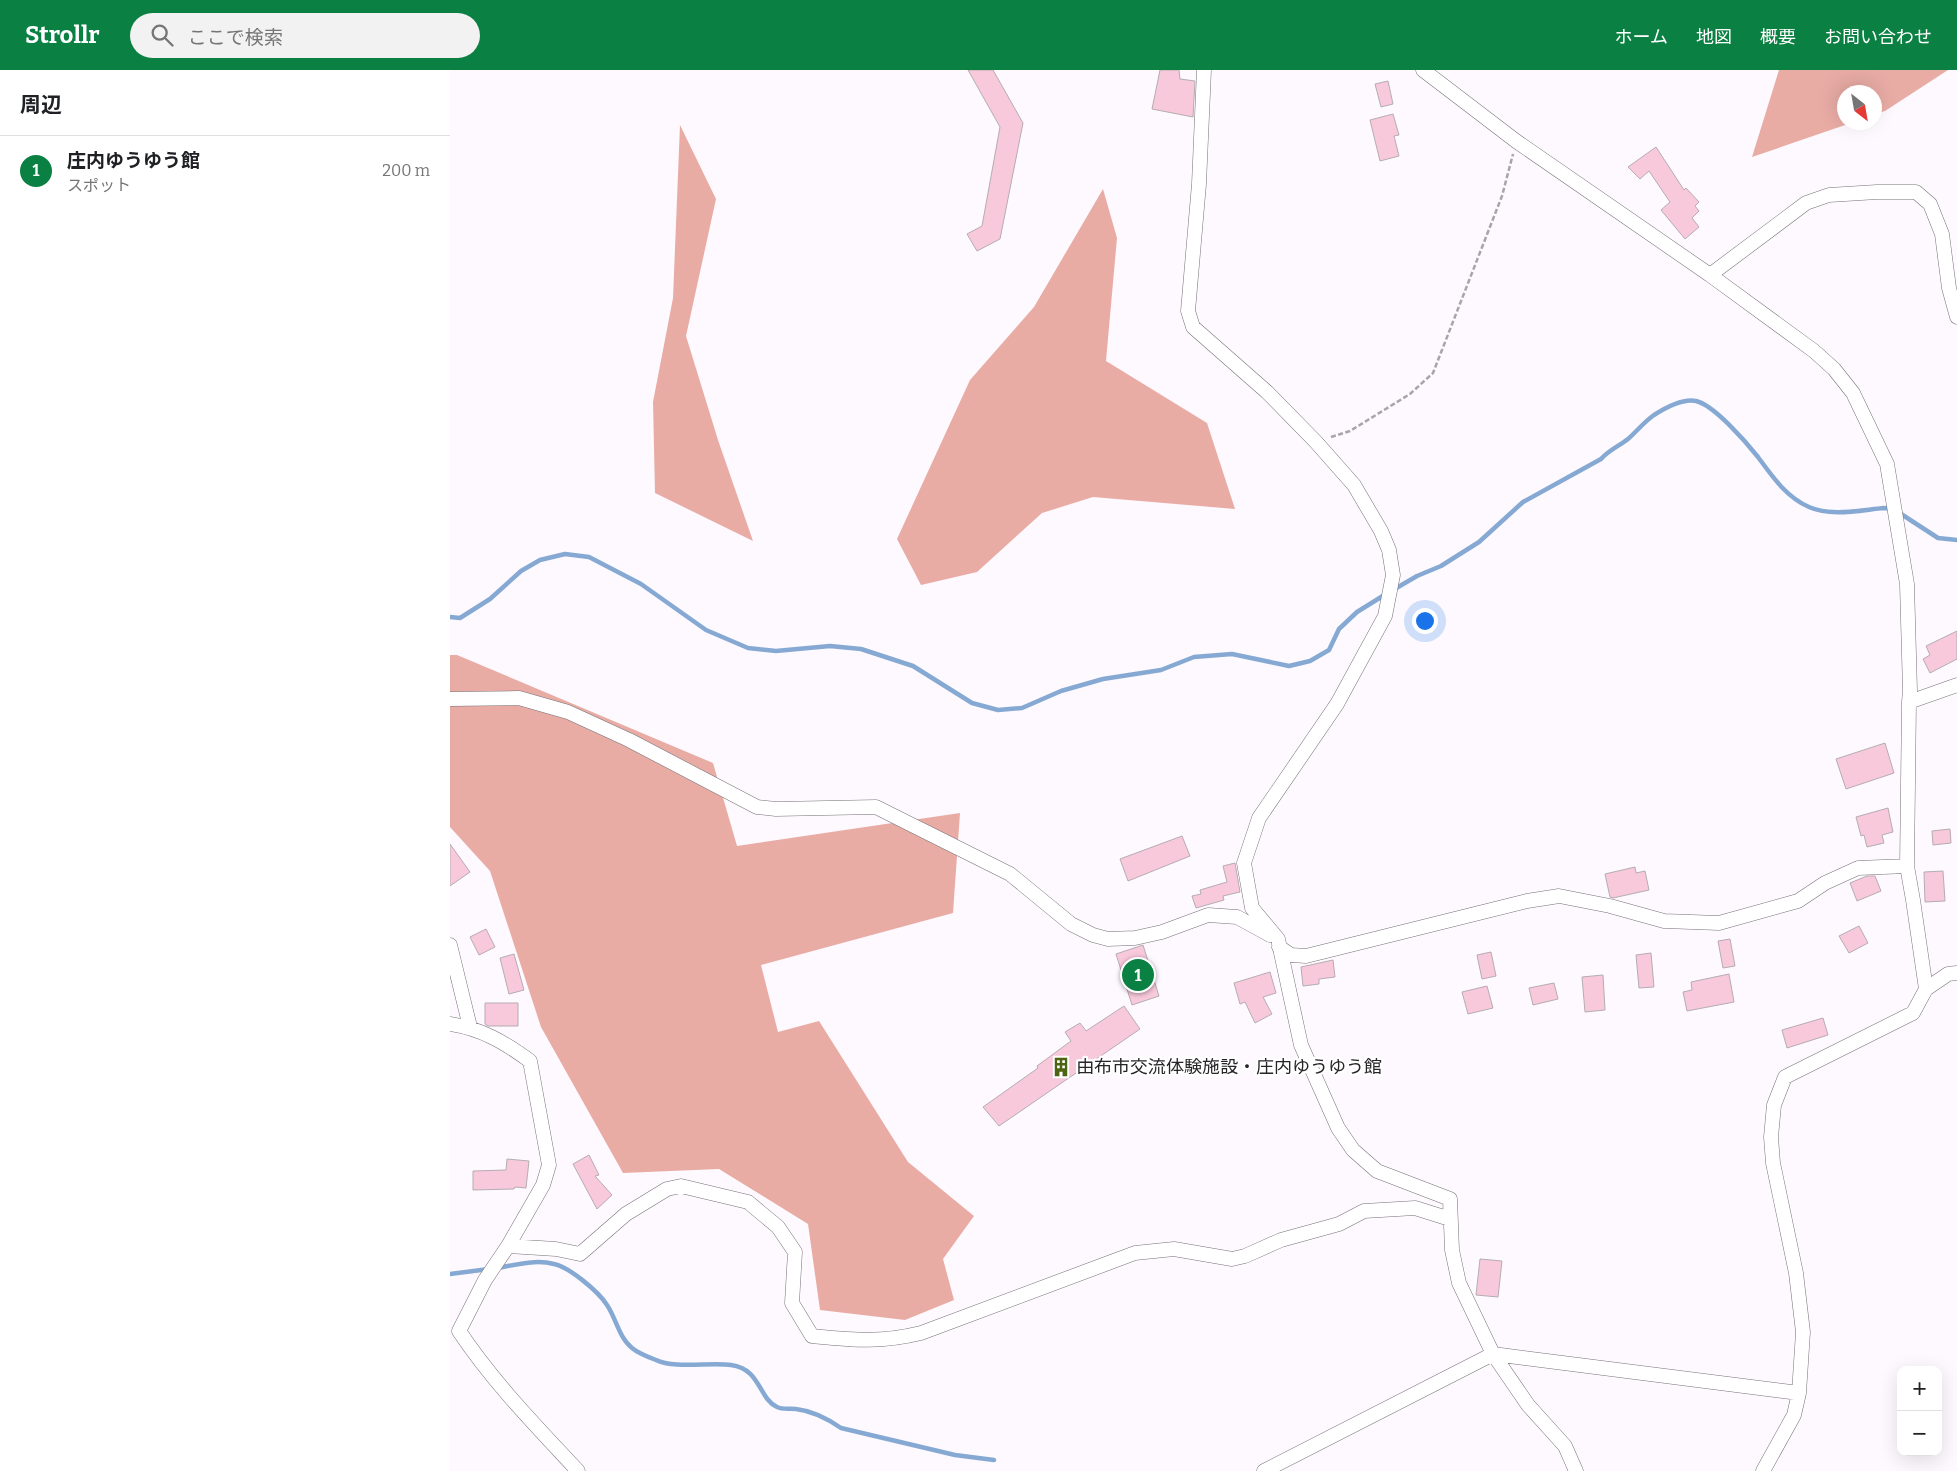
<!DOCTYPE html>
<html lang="ja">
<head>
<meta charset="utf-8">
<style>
	:root { --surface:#fff; --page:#f2f2f2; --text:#202124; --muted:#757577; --line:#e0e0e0; --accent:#0b8043 }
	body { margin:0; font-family:Bitter,"Noto Sans JP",serif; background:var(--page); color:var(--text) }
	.controls { position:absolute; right:15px; bottom:15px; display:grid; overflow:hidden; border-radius:10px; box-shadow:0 5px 20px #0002 }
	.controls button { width:45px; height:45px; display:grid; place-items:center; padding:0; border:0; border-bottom:1px solid var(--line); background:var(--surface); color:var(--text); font:25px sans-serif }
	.compass { position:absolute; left:1387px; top:15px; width:45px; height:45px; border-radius:50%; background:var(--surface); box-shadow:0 5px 20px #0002; rotate:149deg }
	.you { position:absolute; left:974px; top:550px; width:18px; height:18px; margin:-12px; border:4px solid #fff; border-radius:50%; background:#1a73e8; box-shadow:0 0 0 8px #1a73e833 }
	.badge { display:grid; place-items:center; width:32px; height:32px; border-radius:50%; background:var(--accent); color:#fff; font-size:16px; font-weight:700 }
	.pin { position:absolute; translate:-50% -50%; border:2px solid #fff; box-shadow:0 1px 5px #0006 }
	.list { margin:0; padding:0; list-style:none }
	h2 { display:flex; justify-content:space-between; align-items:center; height:65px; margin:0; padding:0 20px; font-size:21px }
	h2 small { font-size:16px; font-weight:400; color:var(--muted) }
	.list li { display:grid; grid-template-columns:32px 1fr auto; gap:15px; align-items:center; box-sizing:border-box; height:70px; padding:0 20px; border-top:1px solid var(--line) }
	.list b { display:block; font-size:19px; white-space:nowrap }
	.list p { margin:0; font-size:16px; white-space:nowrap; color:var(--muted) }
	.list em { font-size:16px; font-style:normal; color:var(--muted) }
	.icon { flex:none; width:28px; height:28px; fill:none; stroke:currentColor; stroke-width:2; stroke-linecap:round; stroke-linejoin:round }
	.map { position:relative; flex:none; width:1507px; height:1401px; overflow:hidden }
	header { display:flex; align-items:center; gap:30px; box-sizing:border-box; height:70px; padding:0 25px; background:var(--accent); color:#fff }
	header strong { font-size:24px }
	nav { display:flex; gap:28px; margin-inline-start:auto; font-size:18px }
	.search { width:350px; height:45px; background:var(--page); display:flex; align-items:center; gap:12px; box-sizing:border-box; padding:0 18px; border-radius:28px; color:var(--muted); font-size:19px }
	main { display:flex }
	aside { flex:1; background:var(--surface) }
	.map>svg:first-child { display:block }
	.forest { fill:#e9aca5 }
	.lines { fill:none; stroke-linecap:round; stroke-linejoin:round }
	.stream { stroke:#86a9d3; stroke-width:4.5 }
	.building { fill:#f8c8db; stroke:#b5adb0 }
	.street-casing { stroke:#767277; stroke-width:15 }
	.path { stroke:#a8a5a9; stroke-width:2.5; stroke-dasharray:5 2.5; stroke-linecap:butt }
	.street { stroke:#fff; stroke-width:14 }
	.labels { text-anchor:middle; stroke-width:4.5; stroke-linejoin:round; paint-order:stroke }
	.poi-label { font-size:18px; fill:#272527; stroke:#fff; text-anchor:start }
</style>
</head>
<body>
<header>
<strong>Strollr</strong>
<div class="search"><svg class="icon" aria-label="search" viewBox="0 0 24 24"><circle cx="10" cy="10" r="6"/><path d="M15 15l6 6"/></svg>ここで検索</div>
<nav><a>ホーム</a><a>地図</a><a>概要</a><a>お問い合わせ</a></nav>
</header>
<main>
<aside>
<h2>周辺<small></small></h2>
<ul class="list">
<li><span class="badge">1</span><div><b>庄内ゆうゆう館</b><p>スポット</p></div><em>200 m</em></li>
</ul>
</aside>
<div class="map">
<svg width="1507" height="1401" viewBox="0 0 1507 1401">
	<rect width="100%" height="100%" fill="#fdf9fe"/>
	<path class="forest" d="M1329 0H1498L1435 41 1425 44 1424 22H1394V52L1401 53 1302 87Z
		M230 55 266 129 236 266 268 370 303 471 205 423 203 332 223 228Z
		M653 119 667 168 656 291 757 353 785 439 643 427 592 443 527 502 471 515 447 469 520 310 584 237Z
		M0 585H7L263 693 287 776 510 743 503 843 311 895 328 962 369 951 458 1092 524 1146 493 1189 504 1230 455 1250 370 1240 358 1154 269 1099 173 1103 91 957 40 801 0 757Z"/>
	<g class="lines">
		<path class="stream" d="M1448 442 1488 468 1507 470
			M943 520 967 506 991 496 1029 472 1073 432 1151 389C1159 380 1169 376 1178 369 1187 361 1194 352 1204 345 1215 338 1232 328 1246 331 1264 335 1296 372 1308 387 1322 406 1336 427 1359 437 1381 447 1411 440 1434 438L1442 439
			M0 547 10 548 40 529 71 501 90 490 115 484 139 487 191 514 256 560 298 578 326 581 380 576 411 579 463 596 522 633 548 640 572 638 611 621 653 609 711 600 744 587 782 584 839 596 860 591 879 580 889 559 907 542 936 524
			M47 1198C65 1195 85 1189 104 1194 119 1197 148 1221 157 1235 166 1248 169 1268 182 1278 188 1283 198 1287 206 1290 224 1299 261 1292 281 1295 311 1299 308 1328 327 1337 333 1340 340 1338 346 1339 363 1341 378 1349 391 1358L505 1385 544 1390
			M0 1204 39 1199"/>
	</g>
	<path class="building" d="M518 0H543L573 53 550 169 527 181 517 164 532 156 550 57Z
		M710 0H729L730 9 745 11 743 47 702 39Z
		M938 11 943 34 931 37 925 14Z
		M943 44 949 65 944 66 949 86 930 91 920 50Z
		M1206 77 1234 120 1236 118 1249 132 1245 136 1249 141 1242 148 1249 157 1235 169 1211 140 1220 132 1199 101 1190 109 1178 97Z
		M1507 561V589L1480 603 1473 589 1480 585 1476 576Z
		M1435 673 1444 703 1396 719 1386 689Z
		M1438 738 1443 762 1432 765 1434 773 1417 777 1414 765 1411 766 1406 747Z
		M1500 759 1501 773 1483 775 1482 761Z
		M732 766 740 786 678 811 670 789Z
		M0 774 20 802 0 816Z
		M785 793 790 822 773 826 774 830 746 838 742 826 751 824 750 820 777 812 773 796Z
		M1185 797 1186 803 1195 801 1199 820 1163 828 1160 827 1155 804Z
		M1493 801 1495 831 1475 832 1474 802Z
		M1417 806H1425L1431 821 1407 831 1400 813Z
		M1409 856 1418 873 1399 883 1389 866Z
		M36 859 45 877 29 885 20 867Z
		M1280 869 1285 896 1273 898 1268 871Z
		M693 875 709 926 682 935 666 884Z
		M1041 882 1046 906 1032 909 1027 885Z
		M1201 883 1204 917 1189 918 1186 885Z
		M64 884 74 920 59 924 50 888Z
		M883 890 885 907 869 909V914L853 916 851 897Z
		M820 902 826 923 813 927 822 944 805 953 795 932 790 934 784 913Z
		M1279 904 1284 932 1237 941 1233 922 1242 920 1241 912Z
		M1153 905 1155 940 1135 942 1132 907Z
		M1104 913 1108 929 1083 935 1079 918Z
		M1037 916 1043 938 1018 944 1012 922Z
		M35 933H68V956H38L35 954Z
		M674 936 690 959 549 1056 533 1037 588 998 587 996 621 971 615 962 630 953 636 961Z
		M1373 948 1378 965 1337 978 1332 960Z
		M139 1085 149 1105 145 1106 162 1125 147 1139 123 1094Z
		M57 1089 79 1091 76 1118 65 1117 64 1119 23 1120V1101L56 1100Z
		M1030 1189 1052 1191 1048 1227 1026 1225Z"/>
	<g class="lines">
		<defs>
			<path id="street" d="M754 0 749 114 738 241 743 257 817 322 866 372 904 415 931 461 939 480 943 505 935 546 887 634 809 748 794 793 802 838 828 869 851 975 888 1058 903 1080 927 1101 1000 1129 1002 1180 1009 1213 1043 1284 1078 1335 1115 1376 1126 1401
				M973 0 1066 71 1260 205 1364 281 1384 299 1403 323 1437 394 1457 514 1460 621 1459 632 1457 796 1463 830 1476 919
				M1260 205 1356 133 1379 125 1427 122H1466L1480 134 1492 164 1499 218 1507 247
				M0 629 69 628 118 642 179 670 307 737 326 739 426 737 560 804 621 854 643 865 658 869 685 868 712 862 758 845 787 847 820 865
				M1459 632 1507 615
				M0 875 20 957
				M829 877 841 885 856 886 1077 831 1109 826 1160 836 1214 851 1269 853 1348 831 1375 813 1408 798 1457 796
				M0 954C32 959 54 972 80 991L99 1095 93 1115 58 1176 35 1210 9 1261C43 1312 86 1356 128 1401
				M58 1176 106 1179 130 1184 176 1144 217 1119 231 1116 298 1132 328 1157 345 1182 342 1233 362 1266C404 1270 430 1273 471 1263L685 1183 724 1179 782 1189 795 1186 831 1170 889 1154 914 1141 965 1138 1000 1149
				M814 1401 1043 1284 1349 1323
				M1313 1401 1344 1345 1349 1323 1353 1262 1346 1203 1323 1093 1321 1067 1324 1035 1335 1007 1463 943 1476 919 1498 904 1507 903"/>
		</defs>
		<use href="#street" class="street-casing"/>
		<path class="path" d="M881 367 900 361 960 324 983 303 1052 126 1063 84"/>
		<use href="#street" class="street"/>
	</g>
	<defs>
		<symbol id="building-bare" viewBox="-9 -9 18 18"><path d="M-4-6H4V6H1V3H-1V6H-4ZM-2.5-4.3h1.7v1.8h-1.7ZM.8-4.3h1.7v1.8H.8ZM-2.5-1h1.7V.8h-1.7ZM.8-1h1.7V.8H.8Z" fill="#4e6412" stroke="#fff" stroke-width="2.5" paint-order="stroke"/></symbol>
	</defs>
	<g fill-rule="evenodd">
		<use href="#building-bare" x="597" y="983" width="28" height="28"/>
	</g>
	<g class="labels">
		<g class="poi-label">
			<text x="626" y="1003">由布市交流体験施設・庄内ゆうゆう館</text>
		</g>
	</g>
</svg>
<div class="controls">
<button>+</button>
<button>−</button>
</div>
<svg class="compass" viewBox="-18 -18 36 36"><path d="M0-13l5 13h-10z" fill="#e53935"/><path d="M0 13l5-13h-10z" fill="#757577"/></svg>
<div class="you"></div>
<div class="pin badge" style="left:688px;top:905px">1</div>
</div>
</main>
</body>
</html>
